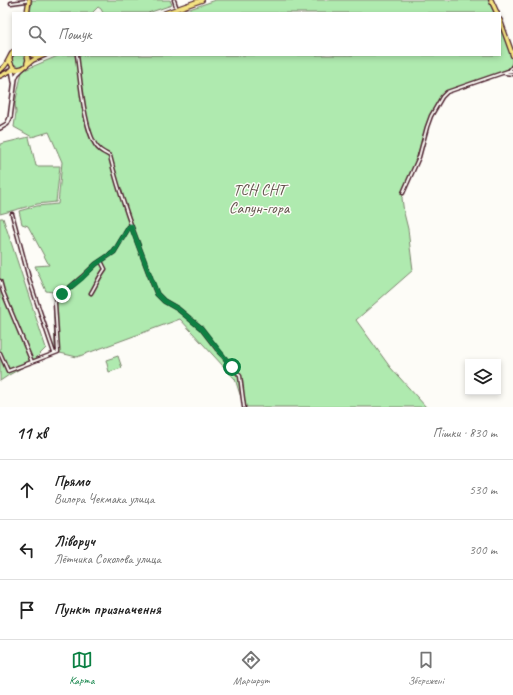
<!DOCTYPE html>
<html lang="uk">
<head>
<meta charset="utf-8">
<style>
	:root { --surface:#fff; --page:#f6f6f6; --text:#222; --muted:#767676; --line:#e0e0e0; --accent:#0b8043 }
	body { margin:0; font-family:Caveat,sans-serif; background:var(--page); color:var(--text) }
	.controls { position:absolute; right:12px; bottom:12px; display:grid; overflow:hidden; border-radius:0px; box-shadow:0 2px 6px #0003 }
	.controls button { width:36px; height:36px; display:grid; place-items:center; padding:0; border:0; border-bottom:1px solid var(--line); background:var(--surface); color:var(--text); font:20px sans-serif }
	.stop { position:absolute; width:12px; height:12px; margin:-9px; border:3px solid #0b8043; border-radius:50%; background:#fff }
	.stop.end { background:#0b8043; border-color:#fff; box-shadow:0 1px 4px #0008 }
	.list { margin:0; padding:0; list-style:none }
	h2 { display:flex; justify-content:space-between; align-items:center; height:52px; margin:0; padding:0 16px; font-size:17px }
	h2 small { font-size:13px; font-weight:400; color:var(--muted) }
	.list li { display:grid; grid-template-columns:26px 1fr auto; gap:12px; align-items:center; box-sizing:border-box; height:60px; padding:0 16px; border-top:1px solid var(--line) }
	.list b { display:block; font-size:15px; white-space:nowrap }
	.list p { margin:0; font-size:13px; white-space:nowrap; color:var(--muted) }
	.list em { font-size:13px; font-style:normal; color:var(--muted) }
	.icon { flex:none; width:22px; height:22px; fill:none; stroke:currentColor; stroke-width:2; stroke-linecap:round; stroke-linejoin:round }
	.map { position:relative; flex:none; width:513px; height:407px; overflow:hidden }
	.search { position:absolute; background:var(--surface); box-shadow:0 2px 6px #0003; left:12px; right:12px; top:12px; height:44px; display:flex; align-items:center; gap:10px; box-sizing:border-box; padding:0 14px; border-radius:0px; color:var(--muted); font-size:15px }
	.sheet { height:232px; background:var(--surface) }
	nav { display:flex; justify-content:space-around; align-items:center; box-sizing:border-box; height:56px; border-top:1px solid var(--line); background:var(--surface); font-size:11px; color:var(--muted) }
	nav a { display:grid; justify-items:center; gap:2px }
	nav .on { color:var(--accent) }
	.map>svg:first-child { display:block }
	.green { fill:#afeaaf; stroke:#7c846d }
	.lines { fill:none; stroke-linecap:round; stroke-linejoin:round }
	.street-casing { stroke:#4a1f2b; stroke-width:5 }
	.secondary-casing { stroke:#4a1f2b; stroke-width:6 }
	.primary-casing { stroke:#4a1f2b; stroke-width:6 }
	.street { stroke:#fdfcf7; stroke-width:2 }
	.secondary { stroke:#fdfcf7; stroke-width:3 }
	.primary { stroke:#f4e382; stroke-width:3.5 }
	.route { stroke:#0b8043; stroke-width:5 }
	.labels { text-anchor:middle; stroke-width:3; stroke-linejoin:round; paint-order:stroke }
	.park-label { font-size:16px; fill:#63524c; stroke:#fdfcf7 }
</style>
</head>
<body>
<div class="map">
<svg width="513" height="407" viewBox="0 0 513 407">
	<rect width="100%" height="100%" fill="#fdfcf7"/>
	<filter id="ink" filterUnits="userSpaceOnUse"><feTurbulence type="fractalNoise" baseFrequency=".025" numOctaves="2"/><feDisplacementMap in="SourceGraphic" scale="8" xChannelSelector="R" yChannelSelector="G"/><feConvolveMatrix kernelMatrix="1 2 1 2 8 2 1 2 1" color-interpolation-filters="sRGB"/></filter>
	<g filter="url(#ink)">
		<path class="green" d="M32 0H170L172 5 148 13H103L101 9 98 7 92 13H30Z
			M216 0H488L494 13H178Z
			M500 28C504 36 513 53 512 62 511 66 509 68 506 70L442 95 430 116 417 157 402 198 404 213 408 229 410 247 413 270 356 320 390 367 426 407H244L235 379 180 319 77 357 60 353 55 349 53 292 46 291 35 266 49 265 28 226 22 224 19 211 37 206 58 204 62 162 49 132 32 137 14 127 16 112 15 104 22 71 60 55H500Z
			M12 55H26C28 71 10 71 12 55Z
			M29 137 36 166H60L56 202 37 204 0 214V144Z
			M0 218H3L46 348 32 362 9 375 0 381Z
			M118 356 122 368 109 372 106 360Z"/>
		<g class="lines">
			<defs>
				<path id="street" d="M174 0 177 9
					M11 3 26 1V0
					M77 55C80 76 84 136 99 149 102 152 107 154 110 156 121 201 138 244 154 287L157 294 164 301 178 309 201 328 217 349 240 376 244 407
					M509 71 513 66
					M505 73 513 74
					M403 193 419 157 427 127 431 116 442 97 447 92 508 71H513
					M12 214 30 282 54 353
					M0 281 3 292 32 362
					M91 293C96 285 99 277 105 269L101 261
					M0 353 8 371 58 352 55 303 56 300 59 297 82 277 96 264 114 252 129 227 131 226"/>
				<path id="secondary" d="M12 69 14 82
					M0 128 7 124 10 118 15 79 17 74 23 68"/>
				<path id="primary" d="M491 0 497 13
					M27 13 29 0
					M165 13 202 0
					M500 20 513 56
					M32 55 38 57
					M10 59C10 64 13 68 18 69
					M27 63 28 60 27 55
					M0 70C8 66 8 58 13 52
					M0 76 10 71 23 68 33 60 45 55"/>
			</defs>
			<use href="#street" class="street-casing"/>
			<use href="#secondary" class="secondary-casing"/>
			<use href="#primary" class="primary-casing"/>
			<use href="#street" class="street"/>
			<use href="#secondary" class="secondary"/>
			<use href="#primary" class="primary"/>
		</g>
	</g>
	<g class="lines" filter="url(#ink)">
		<path class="route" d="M62 294 82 278 96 264 114 252 129 227 131 226 157 294 164 301 178 309 201 328 232 367"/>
	</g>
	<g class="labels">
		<g class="park-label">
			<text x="259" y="195">ТСН СНТ<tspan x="259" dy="18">Сапун-гора</tspan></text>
		</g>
	</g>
</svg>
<div class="controls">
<button><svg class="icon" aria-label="layers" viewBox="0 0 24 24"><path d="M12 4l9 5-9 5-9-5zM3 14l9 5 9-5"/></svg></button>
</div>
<div class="stop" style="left:232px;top:367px"></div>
<div class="stop end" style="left:62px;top:294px"></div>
<div class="search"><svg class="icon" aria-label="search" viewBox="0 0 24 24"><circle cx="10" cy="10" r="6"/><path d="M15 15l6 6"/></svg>Пошук</div>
</div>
<section class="sheet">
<h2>11 хв<small>Пішки · 830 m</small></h2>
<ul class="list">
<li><svg class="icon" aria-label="ahead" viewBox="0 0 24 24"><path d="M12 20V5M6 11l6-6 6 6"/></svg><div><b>Прямо</b><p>Вилора Чекмака улица</p></div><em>530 m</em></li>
<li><svg class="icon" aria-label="left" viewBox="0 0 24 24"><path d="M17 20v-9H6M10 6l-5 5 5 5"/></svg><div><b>Ліворуч</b><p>Лётчика Соколова улица</p></div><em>300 m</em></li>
<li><svg class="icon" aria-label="arrive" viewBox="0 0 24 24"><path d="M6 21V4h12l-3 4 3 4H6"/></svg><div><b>Пункт призначення</b></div></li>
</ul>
</section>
<nav>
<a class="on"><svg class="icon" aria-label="map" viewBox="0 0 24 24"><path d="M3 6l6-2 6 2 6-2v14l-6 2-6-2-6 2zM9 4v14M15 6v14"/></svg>Карта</a>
<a><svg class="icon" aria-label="directions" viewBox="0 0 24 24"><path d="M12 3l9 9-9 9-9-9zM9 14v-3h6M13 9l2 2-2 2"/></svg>Маршрут</a>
<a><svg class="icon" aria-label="saved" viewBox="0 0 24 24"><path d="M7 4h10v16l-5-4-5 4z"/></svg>Збережені</a>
</nav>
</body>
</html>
